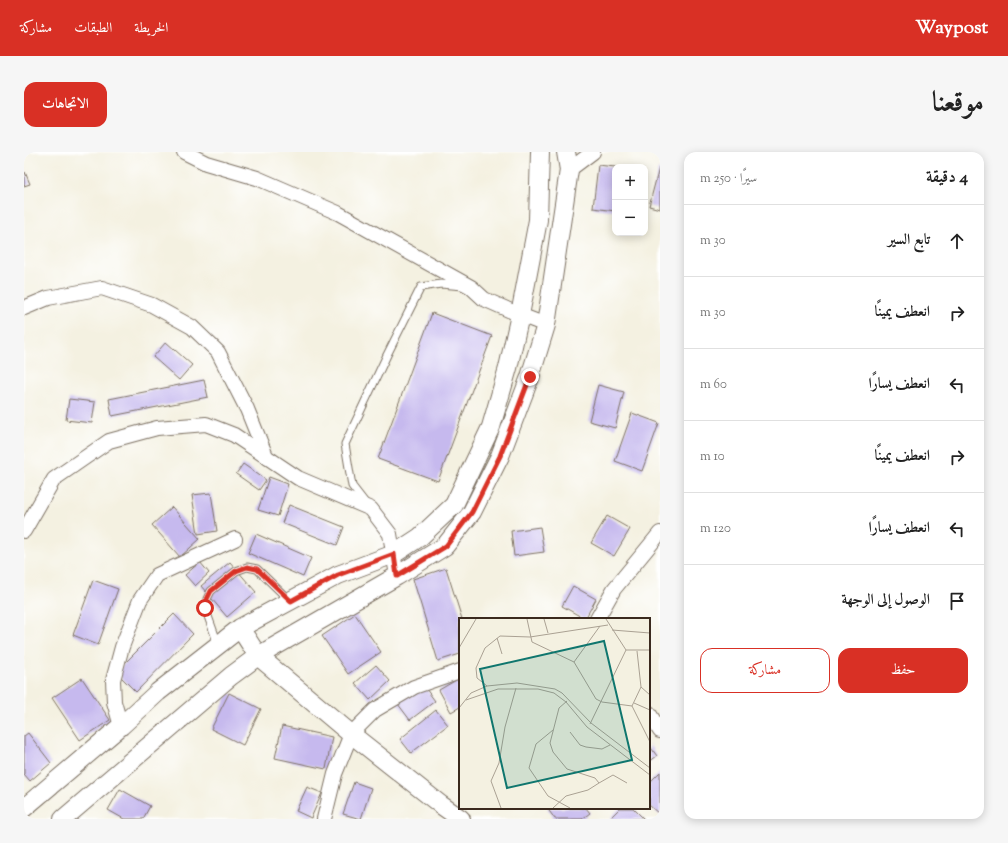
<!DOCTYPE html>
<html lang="ar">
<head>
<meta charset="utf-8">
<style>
	:root { --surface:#fff; --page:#f6f6f6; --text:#222; --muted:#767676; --line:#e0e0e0; --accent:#d93025 }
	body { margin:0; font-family:"Sorts Mill Goudy",Amiri,serif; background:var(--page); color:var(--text); direction:rtl }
	.controls { position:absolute; right:12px; top:12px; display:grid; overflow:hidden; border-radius:8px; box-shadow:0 2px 10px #0003 }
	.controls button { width:36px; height:36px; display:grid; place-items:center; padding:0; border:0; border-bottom:1px solid var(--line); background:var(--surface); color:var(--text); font:20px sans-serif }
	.stop { position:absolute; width:12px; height:12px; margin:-9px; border:3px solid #d93025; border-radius:50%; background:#fff }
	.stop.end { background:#d93025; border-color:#fff; box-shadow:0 1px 4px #0008 }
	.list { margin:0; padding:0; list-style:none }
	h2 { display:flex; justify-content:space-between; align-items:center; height:52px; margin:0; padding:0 16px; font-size:17px }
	h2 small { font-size:13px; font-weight:400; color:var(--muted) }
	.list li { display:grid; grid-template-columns:26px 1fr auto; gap:12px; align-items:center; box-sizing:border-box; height:72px; padding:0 16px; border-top:1px solid var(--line) }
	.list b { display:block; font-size:15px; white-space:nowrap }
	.list em { font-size:13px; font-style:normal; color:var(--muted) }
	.actions { display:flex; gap:8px; padding:12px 16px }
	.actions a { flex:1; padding:9px 0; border:1px solid var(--accent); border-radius:12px; text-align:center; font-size:14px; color:var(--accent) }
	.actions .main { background:var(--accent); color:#fff }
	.icon { flex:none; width:22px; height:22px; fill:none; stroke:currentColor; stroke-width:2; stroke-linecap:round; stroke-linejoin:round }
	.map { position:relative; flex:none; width:636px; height:667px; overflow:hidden; direction:ltr; border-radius:12px }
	header { display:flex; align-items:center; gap:24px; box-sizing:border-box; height:56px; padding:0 20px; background:var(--accent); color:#fff }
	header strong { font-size:19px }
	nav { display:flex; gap:22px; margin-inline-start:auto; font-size:14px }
	.intro { display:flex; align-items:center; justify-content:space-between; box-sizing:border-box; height:96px; padding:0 24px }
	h1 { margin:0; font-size:28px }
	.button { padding:10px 18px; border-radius:12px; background:var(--accent); color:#fff; font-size:14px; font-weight:700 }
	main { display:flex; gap:24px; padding:0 24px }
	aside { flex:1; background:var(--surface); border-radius:12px; box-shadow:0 2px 10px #0003 }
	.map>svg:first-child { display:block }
	.building { fill:#c6b9ee }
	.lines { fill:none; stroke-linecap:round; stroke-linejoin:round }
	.service-casing { stroke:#7c7062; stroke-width:9 }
	.minor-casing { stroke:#7c7062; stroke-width:16 }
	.tertiary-casing { stroke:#7c7062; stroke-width:20 }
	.service { stroke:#fff; stroke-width:7 }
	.minor { stroke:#fff; stroke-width:14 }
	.tertiary { stroke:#fff; stroke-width:18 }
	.route { stroke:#d93025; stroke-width:5 }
	.inset-road { fill:none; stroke:#aaa193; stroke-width:1 }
	.view { fill:#0f766e; fill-opacity:0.15; stroke:#0f766e; stroke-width:2 }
	.inset-edge { fill:none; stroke:#3b2a1e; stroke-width:2 }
</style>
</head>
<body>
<header>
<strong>Waypost</strong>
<nav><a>الخريطة</a><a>الطبقات</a><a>مشاركة</a></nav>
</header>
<div class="intro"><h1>موقعنا</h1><a class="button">الاتجاهات</a></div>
<main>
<aside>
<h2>4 دقيقة<small>سيرًا · 250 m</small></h2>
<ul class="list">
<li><svg class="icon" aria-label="ahead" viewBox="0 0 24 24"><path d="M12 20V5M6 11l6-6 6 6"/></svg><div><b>تابع السير</b></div><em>30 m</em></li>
<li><svg class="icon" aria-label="right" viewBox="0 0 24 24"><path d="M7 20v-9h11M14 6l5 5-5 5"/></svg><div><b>انعطف يمينًا</b></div><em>30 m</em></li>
<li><svg class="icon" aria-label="left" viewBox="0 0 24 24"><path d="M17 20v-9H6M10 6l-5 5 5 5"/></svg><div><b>انعطف يسارًا</b></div><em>60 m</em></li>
<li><svg class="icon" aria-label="right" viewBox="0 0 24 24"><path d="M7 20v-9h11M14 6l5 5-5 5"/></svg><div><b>انعطف يمينًا</b></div><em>10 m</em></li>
<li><svg class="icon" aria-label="left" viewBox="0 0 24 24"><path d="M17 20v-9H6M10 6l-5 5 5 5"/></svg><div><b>انعطف يسارًا</b></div><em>120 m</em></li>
<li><svg class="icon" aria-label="arrive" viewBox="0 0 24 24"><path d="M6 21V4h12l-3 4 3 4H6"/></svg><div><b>الوصول إلى الوجهة</b></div></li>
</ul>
<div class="actions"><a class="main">حفظ</a><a>مشاركة</a></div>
</aside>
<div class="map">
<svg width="636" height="667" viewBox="0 0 636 667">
	<rect width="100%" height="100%" fill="#fff"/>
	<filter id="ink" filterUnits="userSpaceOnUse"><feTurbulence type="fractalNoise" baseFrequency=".025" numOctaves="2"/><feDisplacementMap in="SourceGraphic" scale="8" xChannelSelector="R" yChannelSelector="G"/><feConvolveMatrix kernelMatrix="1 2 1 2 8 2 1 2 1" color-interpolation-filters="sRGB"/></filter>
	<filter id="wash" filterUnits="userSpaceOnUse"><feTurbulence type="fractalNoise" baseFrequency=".012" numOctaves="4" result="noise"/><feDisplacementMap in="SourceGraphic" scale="16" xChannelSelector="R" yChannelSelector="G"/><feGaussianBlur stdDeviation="0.9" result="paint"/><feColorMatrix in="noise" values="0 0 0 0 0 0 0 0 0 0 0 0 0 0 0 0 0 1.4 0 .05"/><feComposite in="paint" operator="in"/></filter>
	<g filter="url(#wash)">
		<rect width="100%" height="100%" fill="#f4f1e1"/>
		<g id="blocks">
			<path class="building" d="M574 13 591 15V59L569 56Z
				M635 16 636 17V57L625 54Z
				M1 20 6 32 0 34V21Z
				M408 161 468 184 414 329 354 307Z
				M142 190 168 213 155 228 129 205Z
				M180 228 184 245 88 264 85 247Z
				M574 233 600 240 591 276 565 269Z
				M45 247 71 250 68 271 42 268Z
				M608 261 635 271 618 319 591 309Z
				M219 312 242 328 235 338 212 322Z
				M245 325 264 332 254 364 234 358Z
				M187 341 193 379 174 382 168 343Z
				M265 353 320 375 313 393 258 371Z
				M148 355 176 387 156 405 128 373Z
				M583 364 606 377 590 404 567 391Z
				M516 375 520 400 490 404 487 379Z
				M232 382 287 406 279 425 224 401Z
				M176 410 185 421 171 434 161 423Z
				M206 410 232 440 203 465 177 434Z
				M422 416 438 467H436V502L414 509 389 427Z
				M69 428 94 437 74 493 49 483Z
				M549 434 572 447 561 467 538 454Z
				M150 462 169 482 112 540 92 520Z
				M331 462 357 500 324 522 298 484Z
				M352 513 366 529 346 548 331 531Z
				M58 526 86 568 56 588 28 546Z
				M434 527 436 531V555L427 560 415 538Z
				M396 529 411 549 386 568 371 548Z
				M205 541 237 557 219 593 187 577Z
				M412 558 424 573 387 601 376 587Z
				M258 574 308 585 302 617 251 606Z
				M4 581 27 611 6 629 0 622V584Z
				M625 593 633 604 625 610Z
				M636 620V663L625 653V631Z
				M330 630 347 636 337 667 319 662Z
				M283 635 298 641 287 666 272 659Z
				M96 637 126 654 119 667H100L84 658Z
				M523 656H562L566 661 558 667H531Z
				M596 656H609L620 667H589L587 665Z"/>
		</g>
	</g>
	<g filter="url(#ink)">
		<use href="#blocks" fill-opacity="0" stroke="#7c7062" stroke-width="1"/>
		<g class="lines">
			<defs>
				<path id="service" d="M342 352 328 334 321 292 363 203 397 135 417 132 439 134
					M194 492 181 456 183 447 187 439 212 419 223 415 233 417 266 449"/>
				<path id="minor" d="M160 0 182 11 233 26 314 61 447 135 460 147 496 163 522 173
					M545 18 569 0
					M0 156 24 146 78 136 128 153 168 175 194 200 223 257 242 304
					M0 379 30 327 85 289 133 276 182 272 210 283 274 326 347 357 366 382 373 424
					M573 467 590 437 636 381
					M625 561 636 579
					M97 574 90 550 89 528 98 495 116 448 133 423 211 387
					M300 667 311 622 327 582 351 558 390 535 436 519"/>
				<path id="tertiary" d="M216 476 234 504 327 582 417 653 437 667
					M0 656 97 574 134 540 216 476 314 423 370 402 396 385 430 353 467 275 484 216 496 163 514 68 516 0
					M39 667 207 524 234 504 373 424 421 394 448 360 476 304 506 225 522 173 545 18 542 0"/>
			</defs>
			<use href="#service" class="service-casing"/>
			<use href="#minor" class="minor-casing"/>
			<use href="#tertiary" class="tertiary-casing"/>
			<use href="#service" class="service"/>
			<use href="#minor" class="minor"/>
			<use href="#tertiary" class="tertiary"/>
		</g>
	</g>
	<g class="lines" filter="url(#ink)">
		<path class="route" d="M181 456 183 447 187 439 212 419 223 415 233 417 267 449 314 423 370 402 373 424 422 394 448 360 476 304 506 225"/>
	</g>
	<g transform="translate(435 466)">
		<rect width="191" height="191" fill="#f4f1e1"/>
		<path class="inset-road" d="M68 1 73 24 115 44 137 81 143 84 173 88 191 124M85 1 89 15M147 1 167 32H191M153 12 191 15M38 20 43 36M0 30 17 1M178 33 182 69 191 77M115 44 141 8M28 68 18 60 17 50 26 30 41 18 71 19 149 7M7 82 39 71H79L95 75 107 84 128 109 191 157M175 85 191 92M173 88 182 69M0 90 12 75 28 68 58 65 96 71 103 75 132 105 191 150M131 106 167 32M94 112 77 126 70 150 89 178 111 190M111 114 121 127 127 129 143 131 151 127M140 165 154 157 168 165M42 190 32 163 40 145 46 109 57 70M94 190 107 178 129 172 140 165 136 160 108 151 94 134 91 125 100 90 108 83"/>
		<path class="view" d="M145 23 173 142 48 170 21 51Z"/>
		<rect width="191" height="191" class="inset-edge"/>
	</g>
</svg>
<div class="controls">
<button>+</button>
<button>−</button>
</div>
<div class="stop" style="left:181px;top:456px"></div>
<div class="stop end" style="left:506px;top:225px"></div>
</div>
</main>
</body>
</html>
